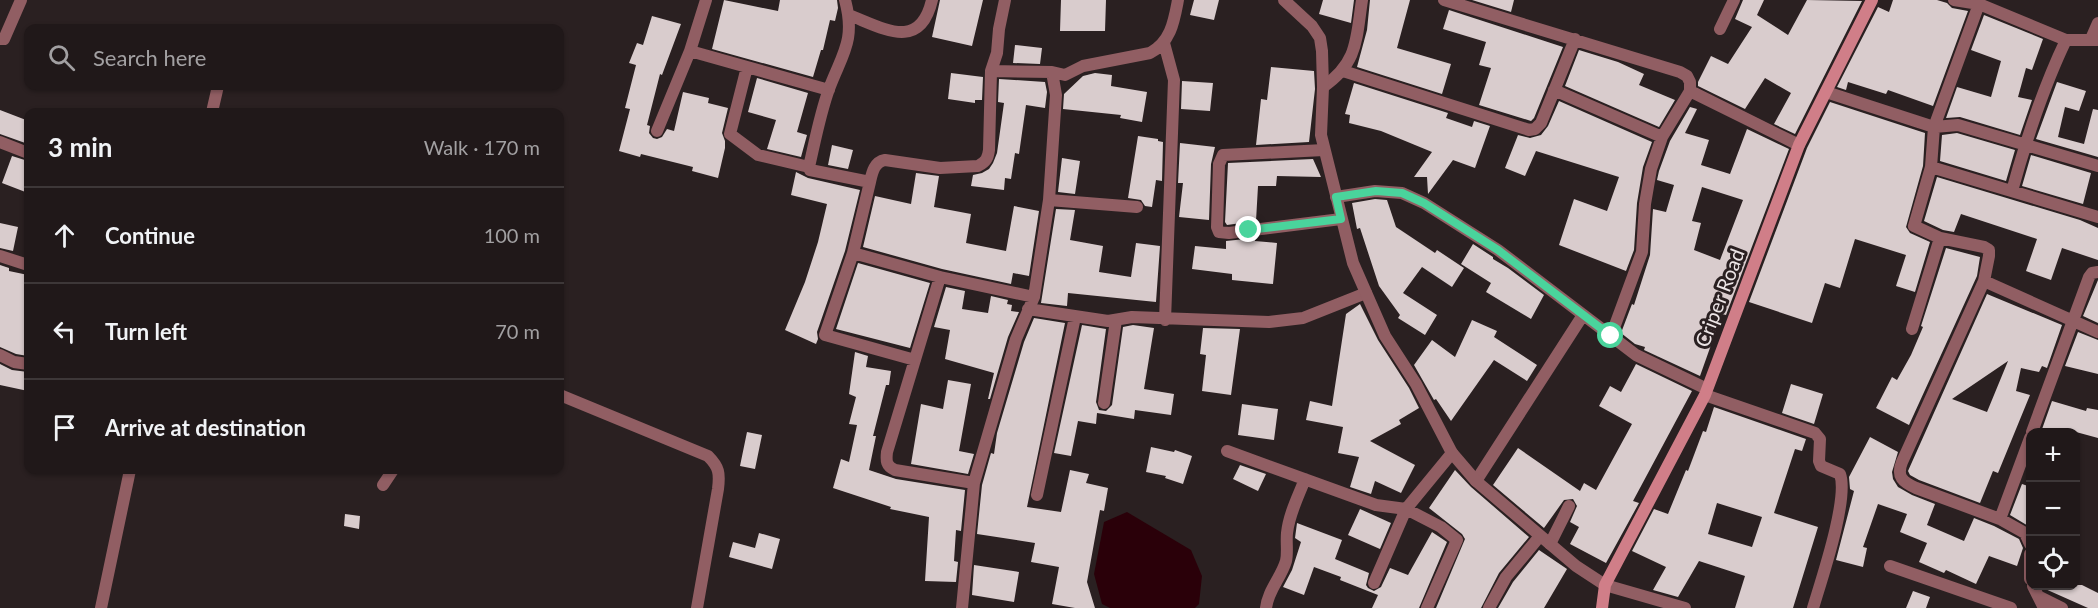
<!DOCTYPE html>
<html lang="en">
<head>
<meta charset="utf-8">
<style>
	:root { --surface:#201819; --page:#282122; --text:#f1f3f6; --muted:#a2a0a2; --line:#3d3738 }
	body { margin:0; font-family:Lato,sans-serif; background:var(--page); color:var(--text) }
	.controls { position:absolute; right:18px; bottom:18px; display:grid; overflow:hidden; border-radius:12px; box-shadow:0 2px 4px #0004 }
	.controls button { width:54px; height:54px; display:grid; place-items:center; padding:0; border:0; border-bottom:2px solid var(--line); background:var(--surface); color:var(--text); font:30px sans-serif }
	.stop { position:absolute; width:18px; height:18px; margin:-14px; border:4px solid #4ad49c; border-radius:50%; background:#fff }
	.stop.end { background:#4ad49c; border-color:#fff; box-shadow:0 2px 6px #0008 }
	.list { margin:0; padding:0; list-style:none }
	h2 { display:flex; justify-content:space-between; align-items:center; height:78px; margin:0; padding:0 24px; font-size:26px }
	h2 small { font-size:20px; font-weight:400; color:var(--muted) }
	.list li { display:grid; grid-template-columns:39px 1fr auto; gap:18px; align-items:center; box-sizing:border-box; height:96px; padding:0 24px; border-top:2px solid var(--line) }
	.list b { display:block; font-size:22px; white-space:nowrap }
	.list em { font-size:20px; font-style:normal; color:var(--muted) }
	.icon { flex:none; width:33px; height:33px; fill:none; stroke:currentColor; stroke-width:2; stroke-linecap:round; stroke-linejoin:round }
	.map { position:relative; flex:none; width:2098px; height:608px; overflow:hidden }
	.search { position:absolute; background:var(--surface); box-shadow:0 2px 4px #0004; left:24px; top:24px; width:540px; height:66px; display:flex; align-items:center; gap:15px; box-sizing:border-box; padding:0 21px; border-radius:12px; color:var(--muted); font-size:22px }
	.panel { position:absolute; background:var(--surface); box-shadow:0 2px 4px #0004; left:24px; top:108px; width:540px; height:366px; border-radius:12px }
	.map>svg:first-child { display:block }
	.water { fill:#2a0009 }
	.building { fill:#d9cccd; fill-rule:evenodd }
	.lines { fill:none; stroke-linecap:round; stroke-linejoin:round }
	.minor { stroke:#915e63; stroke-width:12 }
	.tertiary { stroke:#915e63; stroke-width:12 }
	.secondary { stroke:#d07e88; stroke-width:12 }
	.route { stroke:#4ad49c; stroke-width:8 }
	.labels { text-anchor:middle; stroke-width:6; stroke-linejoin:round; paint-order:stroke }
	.street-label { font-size:20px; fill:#ece5e6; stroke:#2a2021 }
</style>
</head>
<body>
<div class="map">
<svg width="2098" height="608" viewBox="0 0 2098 608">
	<rect width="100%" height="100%" fill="#2a2021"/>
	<path class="water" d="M1127 512 1191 550 1202 576 1199 604 1195 608H1110L1102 604 1094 574 1104 522Z"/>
	<path class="building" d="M724 0 778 11 780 0H837L838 8 835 21 830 20 823 50H821L813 77 712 49Z
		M940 0H983L972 46 932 37Z
		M1061 0H1106L1105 31H1060Z
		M1194 0H1219L1214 20 1190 15Z
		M1323 0H1354L1351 23 1319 14Z
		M1370 0H1410L1397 48 1451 64 1442 94 1357 67 1367 30Z
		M1472 0H1514L1511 12Z
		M1743 0H1764L1757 15 1788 35 1807 0 1862 1 1795 134 1774 124 1791 93 1765 78 1745 109 1698 86V82L1711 56 1728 64 1752 27 1735 19Z
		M1893 0H1937L1947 3 1952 8 1968 11 1933 106 1888 90 1886 94 1848 82 1846 90 1837 87 1878 7 1889 12Z
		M1449 10 1563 47 1534 118 1531 121 1479 105 1491 68 1479 65 1486 42 1443 29Z
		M1984 15 2043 39 2032 70 2026 68 2018 97 2032 100 2020 135 1960 117 1946 118 1957 87 1991 97 2001 61 1971 50Z
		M652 16 681 24 662 75 660 74 647 125 650 126 649 133 653 138 657 139 662 137 667 129 674 131 683 92 709 98 708 103 728 108 722 133 725 141V148L718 178 692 171 693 167 641 154 640 157 619 151 630 109 625 108 636 65 629 63 637 43 643 45Z
		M1015 45 1042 48 1040 64 1013 63Z
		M1579 50 1618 62 1644 74 1639 85 1675 100 1659 127 1565 86Z
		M1271 67 1314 71 1315 89 1309 142 1256 145 1261 99 1267 100Z
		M951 73 983 77 982 100H975V103L948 99Z
		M1095 73 1112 75 1111 86 1147 92 1142 122 1120 118 1121 115 1063 109 1064 94 1083 76Z
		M757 78 808 93 797 132 807 135 801 157 767 149 776 120 748 112Z
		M999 79 1045 82 1047 92 1045 108 1026 105 1019 154 1015 153 1011 179 1005 178 1004 190 971 186 973 175 982 173 989 169 993 163 997 153 1004 103 998 102Z
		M1182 81 1213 83 1210 111 1181 109Z
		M2057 82 2086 91 2079 111 2065 107 2058 137 2084 144 2093 109 2098 110V157L2036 139Z
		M1354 83 1448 113 1446 118 1472 127 1474 121 1490 126 1475 168 1453 160 1428 194 1427 177H1414L1432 152 1381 131 1349 123 1350 115 1345 114Z
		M1559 101 1652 142 1643 167 1637 203 1634 250 1626 271 1559 245 1574 199 1607 211 1619 177 1536 151 1525 176 1505 168 1518 135 1530 138 1541 135 1548 126Z
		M1830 102 1925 133 1923 166 1906 227 1910 233 1930 242 1915 292 1896 286 1906 255 1855 239 1840 288 1825 283 1812 323 1749 302 1807 148Z
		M1690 107 1697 109 1685 133 1709 140 1701 165 1730 174 1747 129 1789 149 1726 315 1722 314 1700 376 1644 350 1645 347 1635 344 1621 333 1632 304 1634 305 1650 255 1653 209 1666 212 1674 185 1657 180 1659 171 1670 141ZM1702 187 1743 200 1720 260 1694 250 1701 223 1692 221Z
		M0 110 26 120 28 116V144L0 134Z
		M1957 133 2015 150 2006 181 1940 161 1942 135Z
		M1138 136 1158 139V141L1163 142 1162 181 1156 180 1152 207 1145 206 1141 200 1128 198Z
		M1180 143 1215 147 1211 164 1209 220 1179 217 1183 183H1178Z
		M832 145 853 150 848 169 828 165Z
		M2031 155 2091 173 2083 204 2022 186Z
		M12 156 28 161V193L2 183Z
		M1062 158 1080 161 1075 194 1058 192Z
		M1313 159 1321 177 1277 176 1276 186H1258L1256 221 1227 225 1225 222 1228 163Z
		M796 172 808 178 860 190 845 251 817 332 818 339 816 344 785 330 805 282 818 242 827 204 791 195Z
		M916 173 939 176 934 207 971 214 966 243 1006 251 1014 206 1039 211 1029 276 1013 273 1011 284 942 269 863 247 875 196 911 204Z
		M1937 177 2080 220 2098 228V260L2062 248 2051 280 2026 271 2037 239 1961 214 1954 232 1943 230 1924 221Z
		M1375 199 1387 200 1396 227 1435 253 1437 250 1464 268 1452 287 1422 267 1403 293 1437 315 1425 335 1398 318 1400 315 1379 286 1360 228 1357 229 1352 203Z
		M1056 209 1075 210 1070 240 1103 246 1099 272 1131 277 1136 243 1160 246 1156 302 1068 293 1067 306 1041 303Z
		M0 223 18 227 13 251 0 248Z
		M1255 238V241L1277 243 1273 284 1232 280V274L1192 269 1195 246 1226 249V241Z
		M1473 244 1493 257V259L1508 268 1544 295 1531 319 1486 292 1491 283 1461 264Z
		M1946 248 1980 257 1977 276 1909 425 1876 408 1892 377 1897 380 1911 355 1923 327 1921 326Z
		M858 263 930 283 910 348 836 329Z
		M0 265 9 268V271L28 275V356L16 354 0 347Z
		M2098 280V323L2083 316Z
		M946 287 965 291 962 309 988 313 991 296 1008 300 1007 304 1012 305 1011 311 1019 312 1008 337 990 399H988L994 373 945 359 950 330 934 327Z
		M1987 294 2062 325 2047 368 2042 366 2039 372 2021 368 2016 391 2030 395 1998 473 1993 471 1980 503 1919 480 1910 475 1908 471ZM2008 361 1987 412 1952 399Z
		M1360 304 1378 340 1409 388 1419 408 1399 420 1401 424 1370 441 1415 465 1401 493 1375 481 1371 494 1350 487 1359 457 1338 453 1343 427 1306 420 1310 401 1332 406 1346 314Z
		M1034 318 1065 323 1027 507 1061 512 1070 470 1089 474 1086 483 1108 488 1104 511 1100 510 1087 582 1095 608H1075L1052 604 1059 567 1031 562 1035 543 977 534 982 485 991 453 994 454 997 433 1024 342Z
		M1472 320 1497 331 1494 337 1537 365 1527 381 1494 360 1451 421 1436 399 1434 400 1414 365 1432 340 1455 357Z
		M1082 325 1106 329 1096 402 1099 410 1106 411 1112 405 1123 327 1133 325 1154 328 1144 389 1174 394 1171 415 1135 410 1134 419 1097 413 1096 424 1078 421 1071 456 1054 453Z
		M1203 328 1240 329 1231 395 1202 391 1206 355 1200 354Z
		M2078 332 2098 340V374L2065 366Z
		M855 352 868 356 866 367 891 371 889 385H886L873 436H876L869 470 896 479 965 490 961 531 956 530 954 561 958 562 956 582 925 581 929 517 890 509 891 507 833 488 841 459 849 462 857 425 849 424 856 397 849 394Z
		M0 364 12 370 28 372V391L0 385Z
		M1636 364 1692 391 1633 501 1639 503 1606 563 1570 544 1579 527 1570 522 1577 506 1573 499 1564 500 1544 528 1493 485 1518 448 1580 491 1584 483 1596 490 1632 424 1599 406 1610 386 1621 392Z
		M948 380 971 384 959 451 974 454 968 474 911 464 921 404 943 409Z
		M1791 384 1823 394 1814 424 1782 413Z
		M2052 401 2086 411 2087 408 2098 410V438L2076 432H2041Z
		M1242 404 1278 409 1274 440 1238 435Z
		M1714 407 1806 439 1802 451 1795 449 1774 513 1818 527 1793 608H1735L1745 576 1699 561 1678 597 1653 590 1666 567 1632 551 1654 509 1668 514 1686 470 1688 471 1703 431 1706 432ZM1717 503 1762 517 1752 547 1708 534Z
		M747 432 762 435 755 469 740 466Z
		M1870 437 1898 452 1892 472 1893 479 1898 487 1912 495 1935 504 1927 525 1964 541 1974 518 1994 526 2019 539 2023 548 2017 566 1989 556 1976 584 1946 570 1944 573 1919 562 1927 543 1900 532 1907 514 1878 504 1863 547 1867 548 1863 567 1836 560 1854 491 1850 489 1849 477Z
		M1151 447 1174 452 1175 450 1192 456 1183 484 1165 478 1166 476 1146 472Z
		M1240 465 1266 474 1258 491 1233 479Z
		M1455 470 1471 487 1529 537 1499 573 1481 608H1436L1465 539 1462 534 1429 508Z
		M2022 484 2031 487 2030 527 2010 515Z
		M1360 509 1391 523 1380 549 1348 535Z
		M345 514 360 516 359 529 344 526Z
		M1297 523 1342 540 1335 559 1369 573 1366 585 1368 588 1374 591 1381 587 1390 568 1408 575 1432 532 1447 542 1419 608H1372L1378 595 1340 580 1341 577 1314 567 1304 595 1283 587 1292 570 1301 542 1295 538Z
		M759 533 780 539 772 569 729 557 733 542 755 548Z
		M1539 550 1567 569 1544 608H1498L1513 582Z
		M974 565 1019 572 1014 602 972 595Z
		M2042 585H2082L2098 593V608H2088L2043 588Z
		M1913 591 1930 597 1926 608H1906Z"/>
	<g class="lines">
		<path class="minor" d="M706 0 690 51 829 90
			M845 0C856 41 842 54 829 89 820 114 815 141 809 167L810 170 870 182 853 253 940 277 1034 297
			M1005 0 999 29 997 53 991 71 1052 72
			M1444 0 1680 72 1687 76 1690 82V91L1662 137 1651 169 1645 204 1642 252 1611 336
			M1954 0 1979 4 2066 40H2098
			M1979 4 1934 127 1931 167 1914 226 1940 238 1984 247 1989 250V256L1984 281 1902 462C1896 477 1903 482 1916 488L2000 519 2030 438
			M849 15C883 28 920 52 932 0
			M1720 29 1734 0
			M0 39H4L21 0
			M2091 39 2098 23
			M1164 43 1174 80 1165 320
			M747 67 730 134 758 155 809 167
			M1343 71 1529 130 1535 129 1541 123 1575 39
			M1323 87C1358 63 1356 40 1362 0
			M1554 90 1662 137
			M1690 91 1799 145
			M1826 92 1934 127 1958 125 2098 166
			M212 112 218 86
			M657 131 690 51
			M0 142 28 153
			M1324 150 1223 155 1219 164 1217 227 1219 232 1229 233 1341 219
			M1931 167 2098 217
			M870 182C872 173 874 162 885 160L940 168 978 166C986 162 988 158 989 150L991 71
			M2012 191C2026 140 2043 88 2066 40
			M1336 197 1375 191 1402 193 1424 203 1498 250 1636 355 1707 389
			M1049 200 1137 207
			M853 253 825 335 915 360
			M0 256 28 265
			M940 277 887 452C886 461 886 466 895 470L974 483
			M1984 281 2098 332
			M1028 309 1108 321 1132 317 1269 322 1303 318 1366 293
			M1912 329 1940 238
			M0 355 14 362 28 364
			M560 395 708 456C719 467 720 473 718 489L697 608
			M1705 395 1815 433 1820 439 1819 461 1821 466 1840 474C1849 499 1821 581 1813 608
			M1104 403 1116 320
			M2032 432 2089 277 2092 273 2098 272
			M1227 451 1376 505 1406 509 1452 453
			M1476 481 1583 315
			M383 485 393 470
			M1037 495 1075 317
			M2000 519 2025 533 2030 544
			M1550 544 1569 506
			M2030 554V579
			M1890 566 2011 608
			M1374 583 1406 509 1441 527 1457 540 1427 608
			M2033 586 2044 608
			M2040 597 2062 608
			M101 608 130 470
			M962 608 974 483 1016 339 1034 297 1049 200 1056 95 1052 72 1065 75 1083 66 1150 53C1171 42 1174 21 1178 0
			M1266 608C1268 590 1281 578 1286 561 1288 552 1286 542 1287 533 1289 514 1298 497 1305 479
			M1489 608 1506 577 1540 536"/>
		<path class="tertiary" d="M1284 0 1312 26 1320 38 1322 51 1323 87 1321 135 1353 263 1385 336 1416 384 1452 453 1476 481 1576 566 1605 585 1685 608"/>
		<path class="secondary" d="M1602 608 1605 585 1705 395 1799 145 1872 0"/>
	</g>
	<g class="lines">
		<path class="route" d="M1249 230 1341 219 1336 197 1376 191 1402 193 1424 203 1498 250 1611 336"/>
	</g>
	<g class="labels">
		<g class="street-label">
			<text transform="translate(1720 298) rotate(-69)" y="7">Criper Road</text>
		</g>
	</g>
</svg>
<div class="controls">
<button>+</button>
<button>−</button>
<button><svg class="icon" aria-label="locate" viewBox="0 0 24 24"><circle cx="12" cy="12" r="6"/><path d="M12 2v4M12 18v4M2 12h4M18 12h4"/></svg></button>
</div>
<div class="stop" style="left:1611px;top:336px"></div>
<div class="stop end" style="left:1249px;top:230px"></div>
<div class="search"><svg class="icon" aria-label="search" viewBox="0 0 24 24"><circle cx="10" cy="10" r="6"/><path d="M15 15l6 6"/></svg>Search here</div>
<section class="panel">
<h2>3 min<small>Walk · 170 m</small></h2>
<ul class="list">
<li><svg class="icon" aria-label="ahead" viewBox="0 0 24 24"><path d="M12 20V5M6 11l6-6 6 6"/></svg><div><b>Continue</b></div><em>100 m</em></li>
<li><svg class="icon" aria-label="left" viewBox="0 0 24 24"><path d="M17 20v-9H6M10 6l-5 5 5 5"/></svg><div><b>Turn left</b></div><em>70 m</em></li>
<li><svg class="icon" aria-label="arrive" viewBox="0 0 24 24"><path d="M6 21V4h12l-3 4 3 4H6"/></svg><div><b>Arrive at destination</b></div></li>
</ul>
</section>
</div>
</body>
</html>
